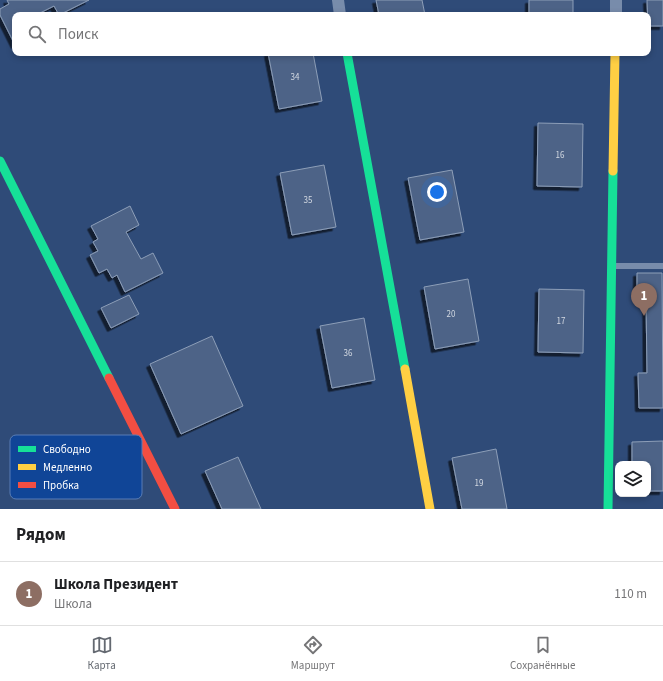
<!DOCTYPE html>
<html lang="ru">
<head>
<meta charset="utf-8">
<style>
	:root { --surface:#fff; --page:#f6f6f6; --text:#202124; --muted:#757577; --line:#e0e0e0; --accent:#646971 }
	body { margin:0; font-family:"Source Sans 3",sans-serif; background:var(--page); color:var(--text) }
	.controls { position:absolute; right:12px; bottom:12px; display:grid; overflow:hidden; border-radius:8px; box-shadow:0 2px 6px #0003 }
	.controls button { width:36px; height:36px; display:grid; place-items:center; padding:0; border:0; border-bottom:1px solid var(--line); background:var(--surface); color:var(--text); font:20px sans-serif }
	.you { position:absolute; left:437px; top:192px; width:14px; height:14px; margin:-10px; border:3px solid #fff; border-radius:50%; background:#1a73e8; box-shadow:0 0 0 6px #1a73e833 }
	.badge { display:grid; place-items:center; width:26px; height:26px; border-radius:50%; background:var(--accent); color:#fff; font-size:13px; font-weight:700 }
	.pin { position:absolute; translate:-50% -33px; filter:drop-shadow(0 1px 2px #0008) }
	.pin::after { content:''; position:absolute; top:21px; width:14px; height:12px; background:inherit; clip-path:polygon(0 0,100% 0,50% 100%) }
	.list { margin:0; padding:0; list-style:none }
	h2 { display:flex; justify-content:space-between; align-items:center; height:52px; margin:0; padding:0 16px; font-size:17px }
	h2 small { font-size:13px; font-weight:400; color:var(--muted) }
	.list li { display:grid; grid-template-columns:26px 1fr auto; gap:12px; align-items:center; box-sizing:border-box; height:64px; padding:0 16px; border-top:1px solid var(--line) }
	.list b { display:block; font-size:15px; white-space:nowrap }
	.list p { margin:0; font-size:13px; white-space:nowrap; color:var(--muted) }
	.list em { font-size:13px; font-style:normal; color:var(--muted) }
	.icon { flex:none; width:22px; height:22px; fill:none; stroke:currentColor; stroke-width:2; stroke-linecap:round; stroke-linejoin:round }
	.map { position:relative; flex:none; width:663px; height:509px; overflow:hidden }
	.search { position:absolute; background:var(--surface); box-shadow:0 2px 6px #0003; left:12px; right:12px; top:12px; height:44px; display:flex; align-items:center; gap:10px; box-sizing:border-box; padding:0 14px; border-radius:8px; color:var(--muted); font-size:15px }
	.sheet { height:116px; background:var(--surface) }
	nav { display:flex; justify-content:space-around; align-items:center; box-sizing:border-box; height:56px; border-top:1px solid var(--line); background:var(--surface); font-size:11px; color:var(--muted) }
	nav a { display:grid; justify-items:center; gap:2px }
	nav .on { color:var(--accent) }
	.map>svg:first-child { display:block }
	.building { fill:#4d6487; stroke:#8d9eb8; filter:url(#shadow) }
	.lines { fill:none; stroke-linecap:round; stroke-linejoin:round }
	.lane { stroke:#788cab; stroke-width:6 }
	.street { stroke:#788cab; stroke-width:12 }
	.fast { stroke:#16e098; stroke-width:9 }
	.slow { stroke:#ffcf43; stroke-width:9 }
	.jam { stroke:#f24e42; stroke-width:9 }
	.labels { text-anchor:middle; stroke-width:3; stroke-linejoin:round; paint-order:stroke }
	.number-label { font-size:9px; fill:#d2d8e1 }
	.key { fill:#104597; stroke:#587db6; stroke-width:1 }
	.key-label { font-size:11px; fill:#fff }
</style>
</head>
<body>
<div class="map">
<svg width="663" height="509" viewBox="0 0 663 509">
	<defs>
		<filter id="shadow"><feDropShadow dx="-3.5" dy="3.5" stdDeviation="0" flood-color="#0009"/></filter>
	</defs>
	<rect width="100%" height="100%" fill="#2f4b78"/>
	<path class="building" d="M7 0H89L59 15 54 6 36 15H15V45L0 15V9L9 4Z
		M376 0H422L425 15H379Z
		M529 0H573V15H529Z
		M647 0H663V26H648Z
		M268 53H313L322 101 279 109Z
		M538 123 583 124 582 187 537 186Z
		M324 165 336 227 292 235 280 173Z
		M452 170 464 232 420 240 408 178Z
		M130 206 139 225 126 232 141 259 153 253 163 273 125 292 117 275 112 278 107 269 99 273 90 255 98 251 93 242 98 239 91 226Z
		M637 273H662L663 408H639L638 373H647L646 296H637Z
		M468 279 479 341 435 349 424 287Z
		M539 289 584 290 583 353 538 352Z
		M129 295 139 314 111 328 101 308Z
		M364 318 375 380 332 388 320 326Z
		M212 336 243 406 181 434 150 364Z
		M663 441V491H648V464H632V442Z
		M496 449 507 509H462L452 458Z
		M238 457 261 509H222L205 471Z"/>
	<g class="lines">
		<path class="lane" d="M613 266H663"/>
		<path class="street" d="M338 0 340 15
			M616 15V0"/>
		<path class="fast" d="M347 53 405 369
			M0 161 109 378
			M608 509 613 171"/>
		<path class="slow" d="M613 171 615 53
			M405 369 430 509"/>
		<path class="jam" d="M109 378 175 509"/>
	</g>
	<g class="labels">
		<g class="number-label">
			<text x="295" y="80">34</text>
			<text x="560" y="158">16</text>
			<text x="308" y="203">35</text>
			<text x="451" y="317">20</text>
			<text x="561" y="324">17</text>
			<text x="348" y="356">36</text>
			<text x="479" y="486">19</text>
		</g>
	</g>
	<rect x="10" y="435" width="132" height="64" rx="6" class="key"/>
	<rect x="18" y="446" width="18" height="6" fill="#16e098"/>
	<rect x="18" y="464" width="18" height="6" fill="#ffcf43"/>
	<rect x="18" y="482" width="18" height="6" fill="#f24e42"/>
	<g class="key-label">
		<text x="43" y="453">Свободно</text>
		<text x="43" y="471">Медленно</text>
		<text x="43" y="489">Пробка</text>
	</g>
</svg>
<div class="controls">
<button><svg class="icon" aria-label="layers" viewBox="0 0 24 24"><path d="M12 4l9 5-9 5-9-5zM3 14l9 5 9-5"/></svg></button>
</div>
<div class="you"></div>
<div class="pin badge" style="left:644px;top:316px;background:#8d6e63">1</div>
<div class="search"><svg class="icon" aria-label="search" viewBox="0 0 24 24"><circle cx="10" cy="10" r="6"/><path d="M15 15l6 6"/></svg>Поиск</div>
</div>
<section class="sheet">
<h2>Рядом<small></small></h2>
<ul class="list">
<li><span class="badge" style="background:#8d6e63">1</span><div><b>Школа Президент</b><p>Школа</p></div><em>110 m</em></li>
</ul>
</section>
<nav>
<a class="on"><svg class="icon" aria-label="map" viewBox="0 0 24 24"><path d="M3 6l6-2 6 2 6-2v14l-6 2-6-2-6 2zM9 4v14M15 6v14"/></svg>Карта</a>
<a><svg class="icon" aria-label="directions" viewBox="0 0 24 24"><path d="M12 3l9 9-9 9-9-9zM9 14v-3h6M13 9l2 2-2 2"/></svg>Маршрут</a>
<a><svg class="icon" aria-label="saved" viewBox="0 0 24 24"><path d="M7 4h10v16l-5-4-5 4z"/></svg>Сохранённые</a>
</nav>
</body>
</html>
